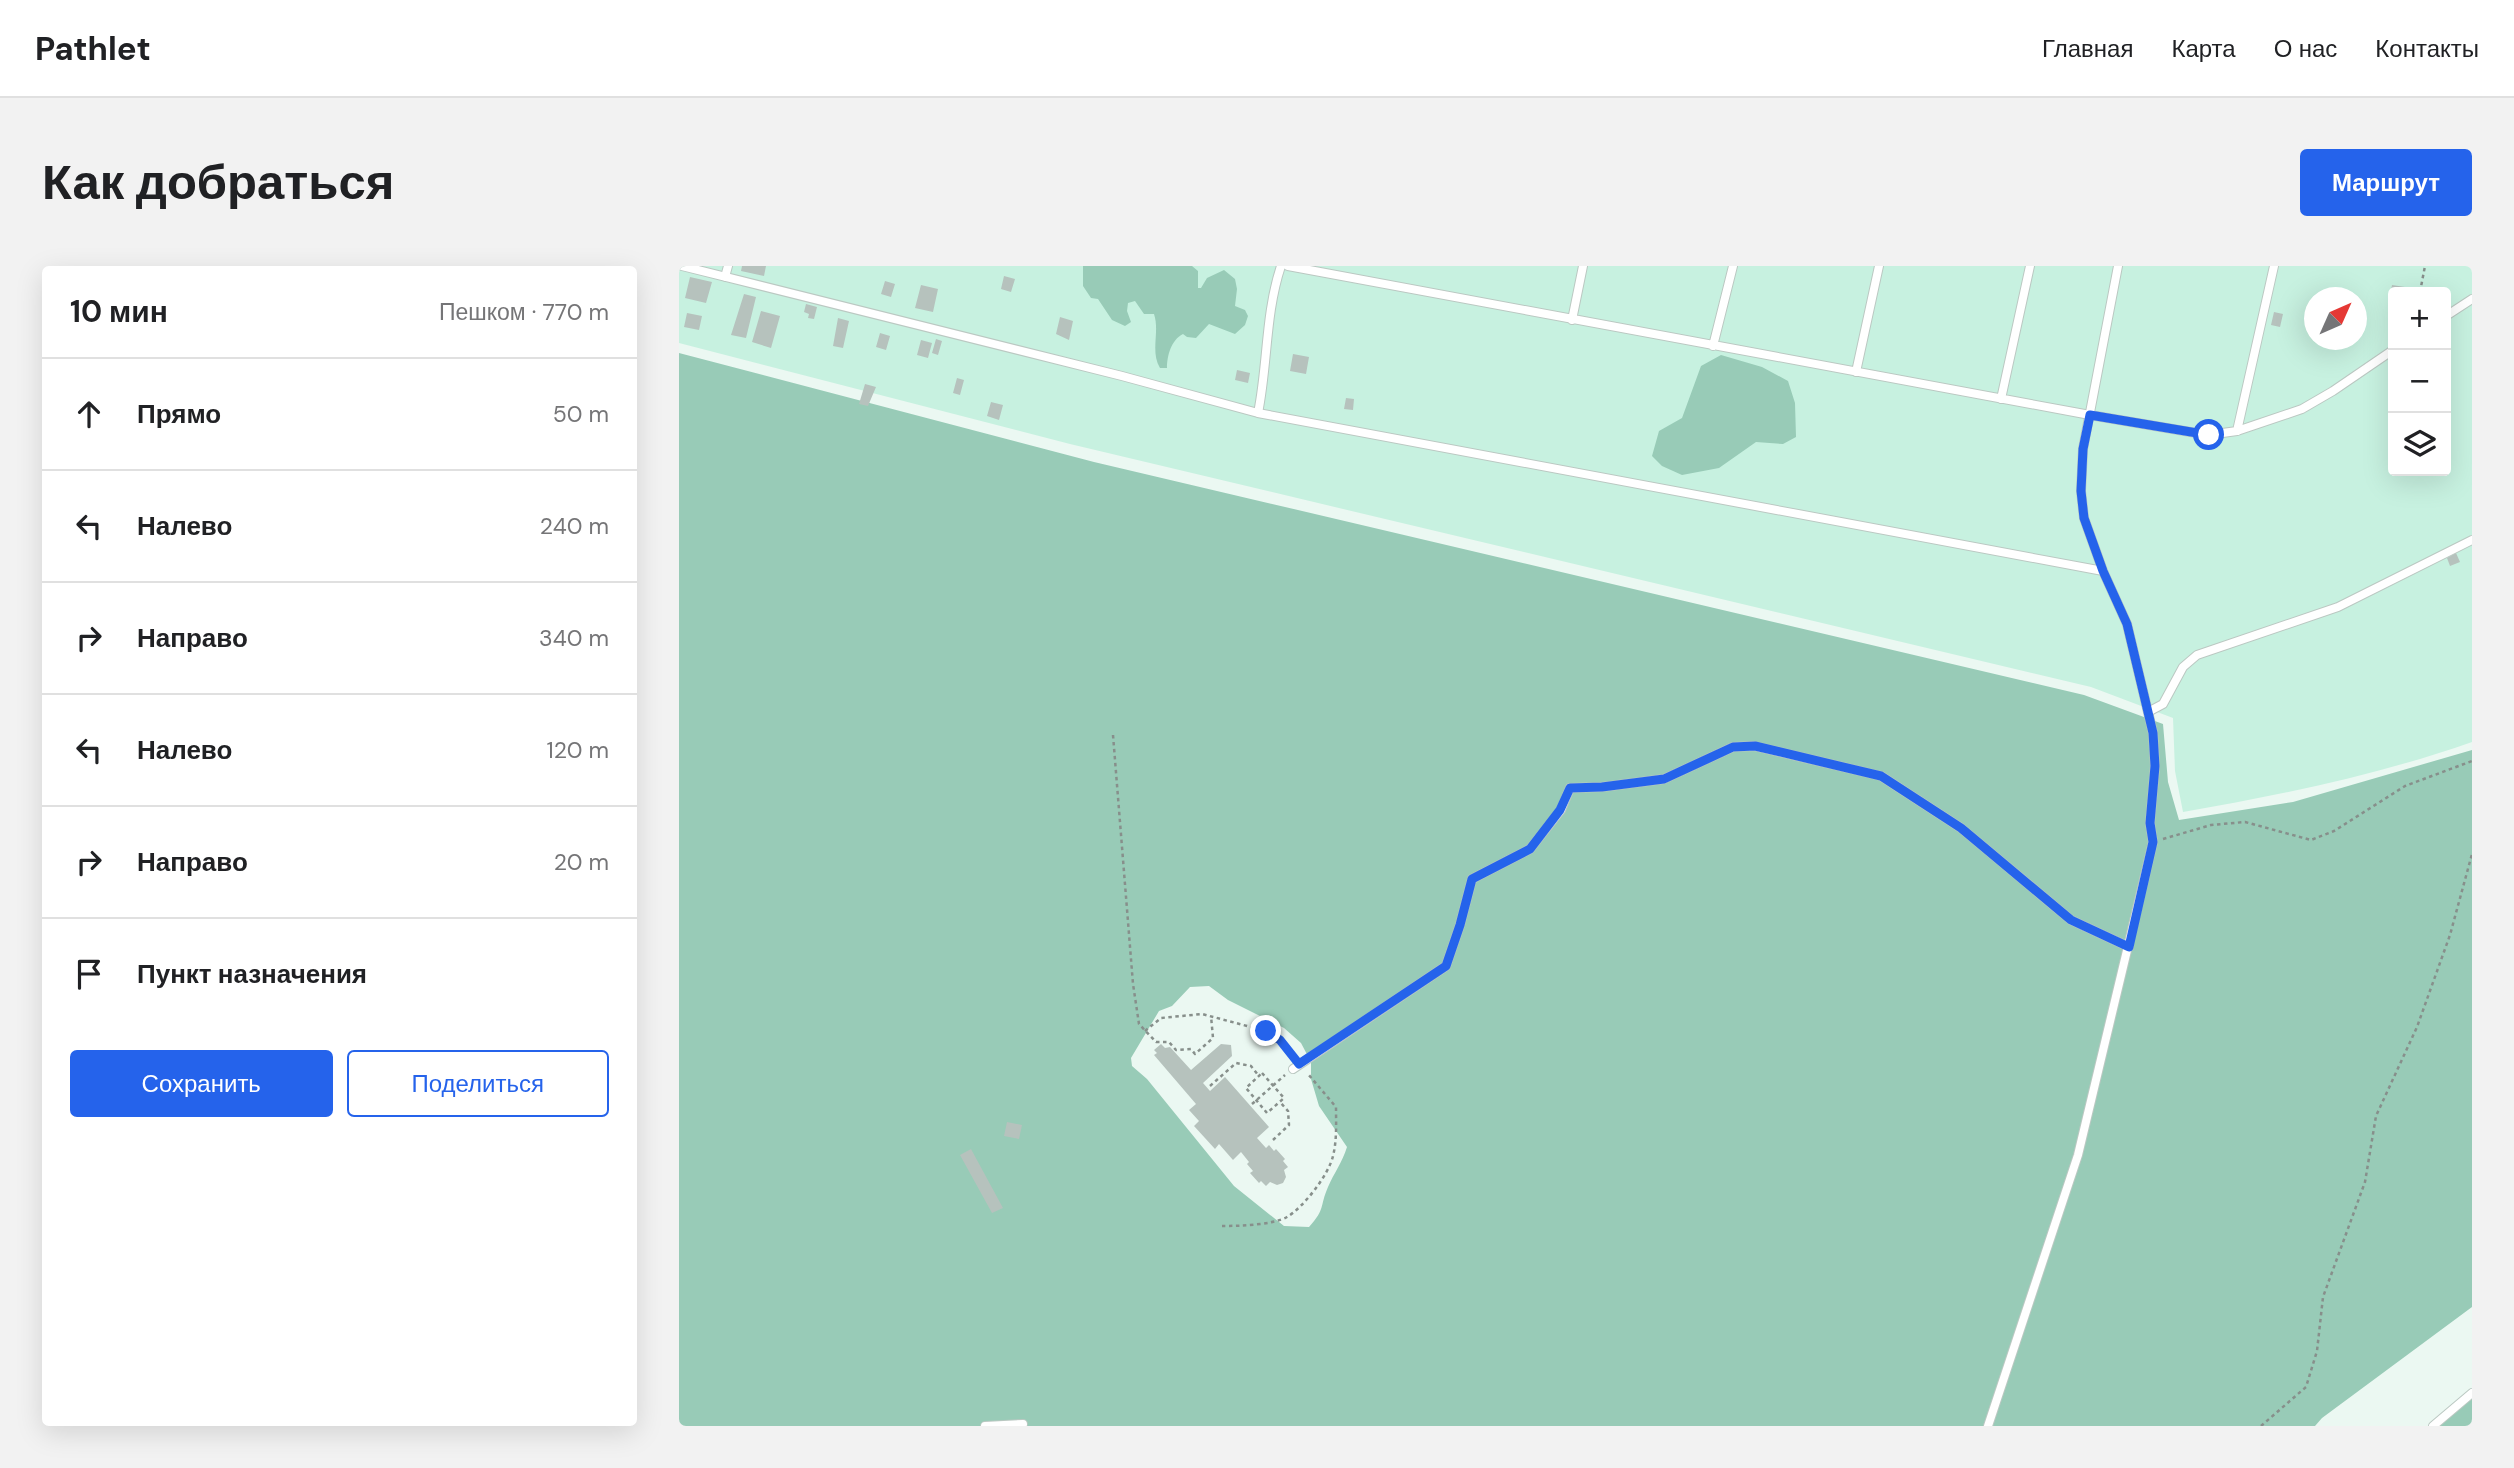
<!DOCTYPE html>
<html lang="ru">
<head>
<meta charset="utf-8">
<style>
	:root { --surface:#fff; --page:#f2f2f2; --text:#202124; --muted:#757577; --line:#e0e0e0; --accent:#2563eb }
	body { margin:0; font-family:"DM Sans",sans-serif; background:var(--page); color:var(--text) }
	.controls { position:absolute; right:21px; top:21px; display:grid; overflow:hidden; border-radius:7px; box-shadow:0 7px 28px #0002 }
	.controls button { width:63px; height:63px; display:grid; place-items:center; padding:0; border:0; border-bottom:2px solid var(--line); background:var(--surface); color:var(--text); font:35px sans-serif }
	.compass { position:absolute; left:1625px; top:21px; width:63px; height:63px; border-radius:50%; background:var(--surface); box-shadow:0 7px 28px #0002; rotate:45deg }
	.stop { position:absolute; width:21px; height:21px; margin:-16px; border:5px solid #2563eb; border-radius:50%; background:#fff }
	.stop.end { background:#2563eb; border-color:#fff; box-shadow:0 2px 7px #0008 }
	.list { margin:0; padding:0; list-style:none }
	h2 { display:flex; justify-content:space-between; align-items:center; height:91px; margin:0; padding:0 28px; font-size:30px }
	h2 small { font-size:23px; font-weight:400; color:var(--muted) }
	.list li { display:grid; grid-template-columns:46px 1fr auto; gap:21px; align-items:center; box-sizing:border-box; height:112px; padding:0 28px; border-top:2px solid var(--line) }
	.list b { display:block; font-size:26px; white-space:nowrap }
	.list em { font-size:23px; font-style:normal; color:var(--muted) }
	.actions { display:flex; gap:14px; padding:21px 28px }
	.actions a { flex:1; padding:16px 0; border:2px solid var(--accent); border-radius:7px; text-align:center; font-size:24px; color:var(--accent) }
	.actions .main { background:var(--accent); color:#fff }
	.icon { flex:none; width:38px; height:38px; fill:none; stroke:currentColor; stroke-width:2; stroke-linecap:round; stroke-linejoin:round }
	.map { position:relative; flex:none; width:1793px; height:1160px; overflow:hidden; border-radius:7px }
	header { display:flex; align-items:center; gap:42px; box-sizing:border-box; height:98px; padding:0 35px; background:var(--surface); border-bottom:2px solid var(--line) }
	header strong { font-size:33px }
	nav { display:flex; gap:38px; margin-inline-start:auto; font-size:24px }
	.intro { display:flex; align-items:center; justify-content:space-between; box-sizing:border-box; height:168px; padding:0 42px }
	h1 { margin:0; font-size:49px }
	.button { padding:18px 32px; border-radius:7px; background:var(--accent); color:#fff; font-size:24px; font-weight:700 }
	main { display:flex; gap:42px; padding:0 42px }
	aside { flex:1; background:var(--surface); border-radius:7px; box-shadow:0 7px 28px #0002 }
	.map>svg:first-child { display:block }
	.green { fill:#c7f1e0; fill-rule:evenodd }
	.forest { fill:#98cbb7; fill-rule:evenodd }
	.building { fill:#b6c2bd }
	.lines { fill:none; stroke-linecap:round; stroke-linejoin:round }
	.lane-casing { stroke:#bbc8c2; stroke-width:10 }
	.path { stroke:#878f8b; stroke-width:2.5; stroke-dasharray:3.5 3.5; stroke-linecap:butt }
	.lane { stroke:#fff; stroke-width:8 }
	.route { stroke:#2563eb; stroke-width:9 }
</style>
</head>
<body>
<header>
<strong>Pathlet</strong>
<nav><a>Главная</a><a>Карта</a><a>О нас</a><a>Контакты</a></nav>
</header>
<div class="intro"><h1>Как добраться</h1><a class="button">Маршрут</a></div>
<main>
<aside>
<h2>10 мин<small>Пешком · 770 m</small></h2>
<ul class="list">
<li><svg class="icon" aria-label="ahead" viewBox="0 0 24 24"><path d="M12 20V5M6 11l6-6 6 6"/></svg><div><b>Прямо</b></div><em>50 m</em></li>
<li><svg class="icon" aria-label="left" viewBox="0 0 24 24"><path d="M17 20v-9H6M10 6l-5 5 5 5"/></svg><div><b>Налево</b></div><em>240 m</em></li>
<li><svg class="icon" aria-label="right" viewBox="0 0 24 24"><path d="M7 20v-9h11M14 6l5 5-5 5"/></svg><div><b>Направо</b></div><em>340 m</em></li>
<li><svg class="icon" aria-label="left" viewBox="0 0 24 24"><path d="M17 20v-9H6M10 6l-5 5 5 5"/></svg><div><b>Налево</b></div><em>120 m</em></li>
<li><svg class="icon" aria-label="right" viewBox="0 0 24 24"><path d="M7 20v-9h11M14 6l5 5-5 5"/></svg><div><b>Направо</b></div><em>20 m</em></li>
<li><svg class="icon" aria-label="arrive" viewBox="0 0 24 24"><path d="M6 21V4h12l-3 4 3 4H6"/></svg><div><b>Пункт назначения</b></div></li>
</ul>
<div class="actions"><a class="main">Сохранить</a><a>Поделиться</a></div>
</aside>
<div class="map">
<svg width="1793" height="1160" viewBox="0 0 1793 1160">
	<rect width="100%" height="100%" fill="#ebf8f2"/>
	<path class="green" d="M0 0H1793V476C1699 509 1602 529 1504 546L1496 505 1494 452 1412 421 391 178 0 77ZM1714 26H1767V205H1714ZM1636 32H1678V74H1636Z"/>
	<path class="forest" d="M404 0H513L519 5V22H522L528 12 545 4 556 13 558 23 556 40 566 44 569 50 566 59 556 68 530 58 517 72 508 71 504 68C492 74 488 90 488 102H481C471 85 481 66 475 48H465L456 35 449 37 448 45 452 56 446 60 433 54 419 33 412 32 404 20Z
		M0 87 415 196 1405 429 1484 458 1489 516 1500 554 1614 536 1793 484V1041L1643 1152 1636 1160H0ZM530 720 549 734 605 762 622 777 632 796V813L640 840 668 881C663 897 655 907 649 921 640 942 647 942 630 961L605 960 555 920 468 813 453 800 452 792 480 745 493 740 511 721Z
		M1042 89 1083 101 1109 115 1116 137 1117 171 1104 178 1077 176 1040 202 1003 209 983 200 973 190 980 165 1003 152 1022 100Z
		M1793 1127V1160H1754Z"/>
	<path class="building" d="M63 0H87L85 10 62 5Z
		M325 10 336 13 332 26 322 23Z
		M11 11 33 16 27 37 6 32Z
		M206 15 216 18 212 31 202 28Z
		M242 19 259 23 254 46 236 42Z
		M1713 19 1726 21 1725 26H1714V30H1711Z
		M65 28 77 31 67 72 52 69Z
		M127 38 138 41 135 53 129 52 130 48 125 46Z
		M82 45 101 50 92 82 73 76Z
		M1595 46 1604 48 1601 61 1592 59Z
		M8 47 23 50 20 64 5 61Z
		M381 51 394 55 390 74 377 68Z
		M159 52 170 55 164 82 154 80Z
		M201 67 211 70 207 84 197 81Z
		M257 73 263 75 259 89 253 87Z
		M242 74 253 77 249 92 238 89Z
		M614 88 630 91 627 108 611 105Z
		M558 104 571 107 569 117 556 114Z
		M278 112 285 114 281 129 274 127Z
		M186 118 197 121 189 140 180 138Z
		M667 132 675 133 674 144 665 143Z
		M312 136 324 139 320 154 308 150Z
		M1777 287 1781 296 1771 300 1768 292Z
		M482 778 486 782 491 781 512 804 542 778 552 779 553 790 524 817 531 825 546 811 590 861 578 872 587 882 590 879 595 885 597 883 606 893 604 895 609 901 605 904 607 911 604 917 598 919 591 916 587 920 582 915 580 917 571 907 574 905 568 898 570 896 562 886 554 894 540 878 536 883 515 860 520 855 510 844 517 838 475 789 478 787 475 784Z
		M328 856 343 859 340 873 325 870Z
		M292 883 324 942 313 947 281 889Z"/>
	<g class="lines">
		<defs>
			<path id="lane" d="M3 0 443 110 579 147 1424 305
				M609 0 1411 149 1529 169 1558 165 1623 143 1654 125 1714 84
				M46 11 49 0
				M1767 50 1793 33
				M893 54 904 0
				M1034 80 1054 0
				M1177 106 1200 0
				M1322 133 1351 0
				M579 147C589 98 586 48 602 0
				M1558 165 1595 0
				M1469 446 1484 438 1504 401 1518 389 1659 341 1793 274
				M614 803 767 700 781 659 793 613 851 583 882 544 891 522 923 521 985 513 1054 481 1075 480 1202 510 1282 562 1392 654 1450 681
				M306 1160 344 1158
				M1309 1160 1399 889 1474 576 1471 557 1476 500 1474 467 1448 358 1424 305 1405 252 1402 225 1404 183 1439 0
				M1754 1160 1793 1127"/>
		</defs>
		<use href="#lane" class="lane-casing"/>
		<path class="path" d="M1741 26 1746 0
			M434 469 454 718 460 758 477 776H490L497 784 512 783 516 788 534 772 532 750
			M1484 573 1532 559 1566 556 1632 574 1655 565 1726 520 1793 495
			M466 765 482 752 523 748 587 765 602 774 614 789
			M583 807 605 832 588 847 567 822Z
			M531 820 557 797 572 800 580 810
			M573 838 606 809
			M594 874 610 859 609 845 601 836
			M543 960C560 960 594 959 608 951 625 941 650 908 654 890 658 874 657 858 657 841L629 808
			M1582 1160 1627 1121 1638 1085 1644 1031 1686 916 1697 850 1738 761 1771 669 1793 588"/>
		<use href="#lane" class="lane"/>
	</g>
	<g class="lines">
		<path class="route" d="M587 765 601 774 620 798 767 700 781 659 793 613 851 583 881 544 891 522 923 521 985 513 1054 481 1076 480 1202 510 1282 562 1392 654 1450 681 1474 576 1471 557 1476 500 1474 467 1448 358 1424 305 1405 252 1402 225 1404 183 1411 149 1530 169"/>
	</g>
</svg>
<div class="controls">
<button>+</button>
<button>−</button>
<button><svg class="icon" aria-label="layers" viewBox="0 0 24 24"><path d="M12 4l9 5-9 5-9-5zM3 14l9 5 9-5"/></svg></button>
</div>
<svg class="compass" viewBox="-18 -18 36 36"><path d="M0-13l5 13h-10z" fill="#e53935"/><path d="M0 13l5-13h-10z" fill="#757577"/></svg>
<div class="stop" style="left:1530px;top:169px"></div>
<div class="stop end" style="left:587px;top:765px"></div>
</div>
</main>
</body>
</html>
